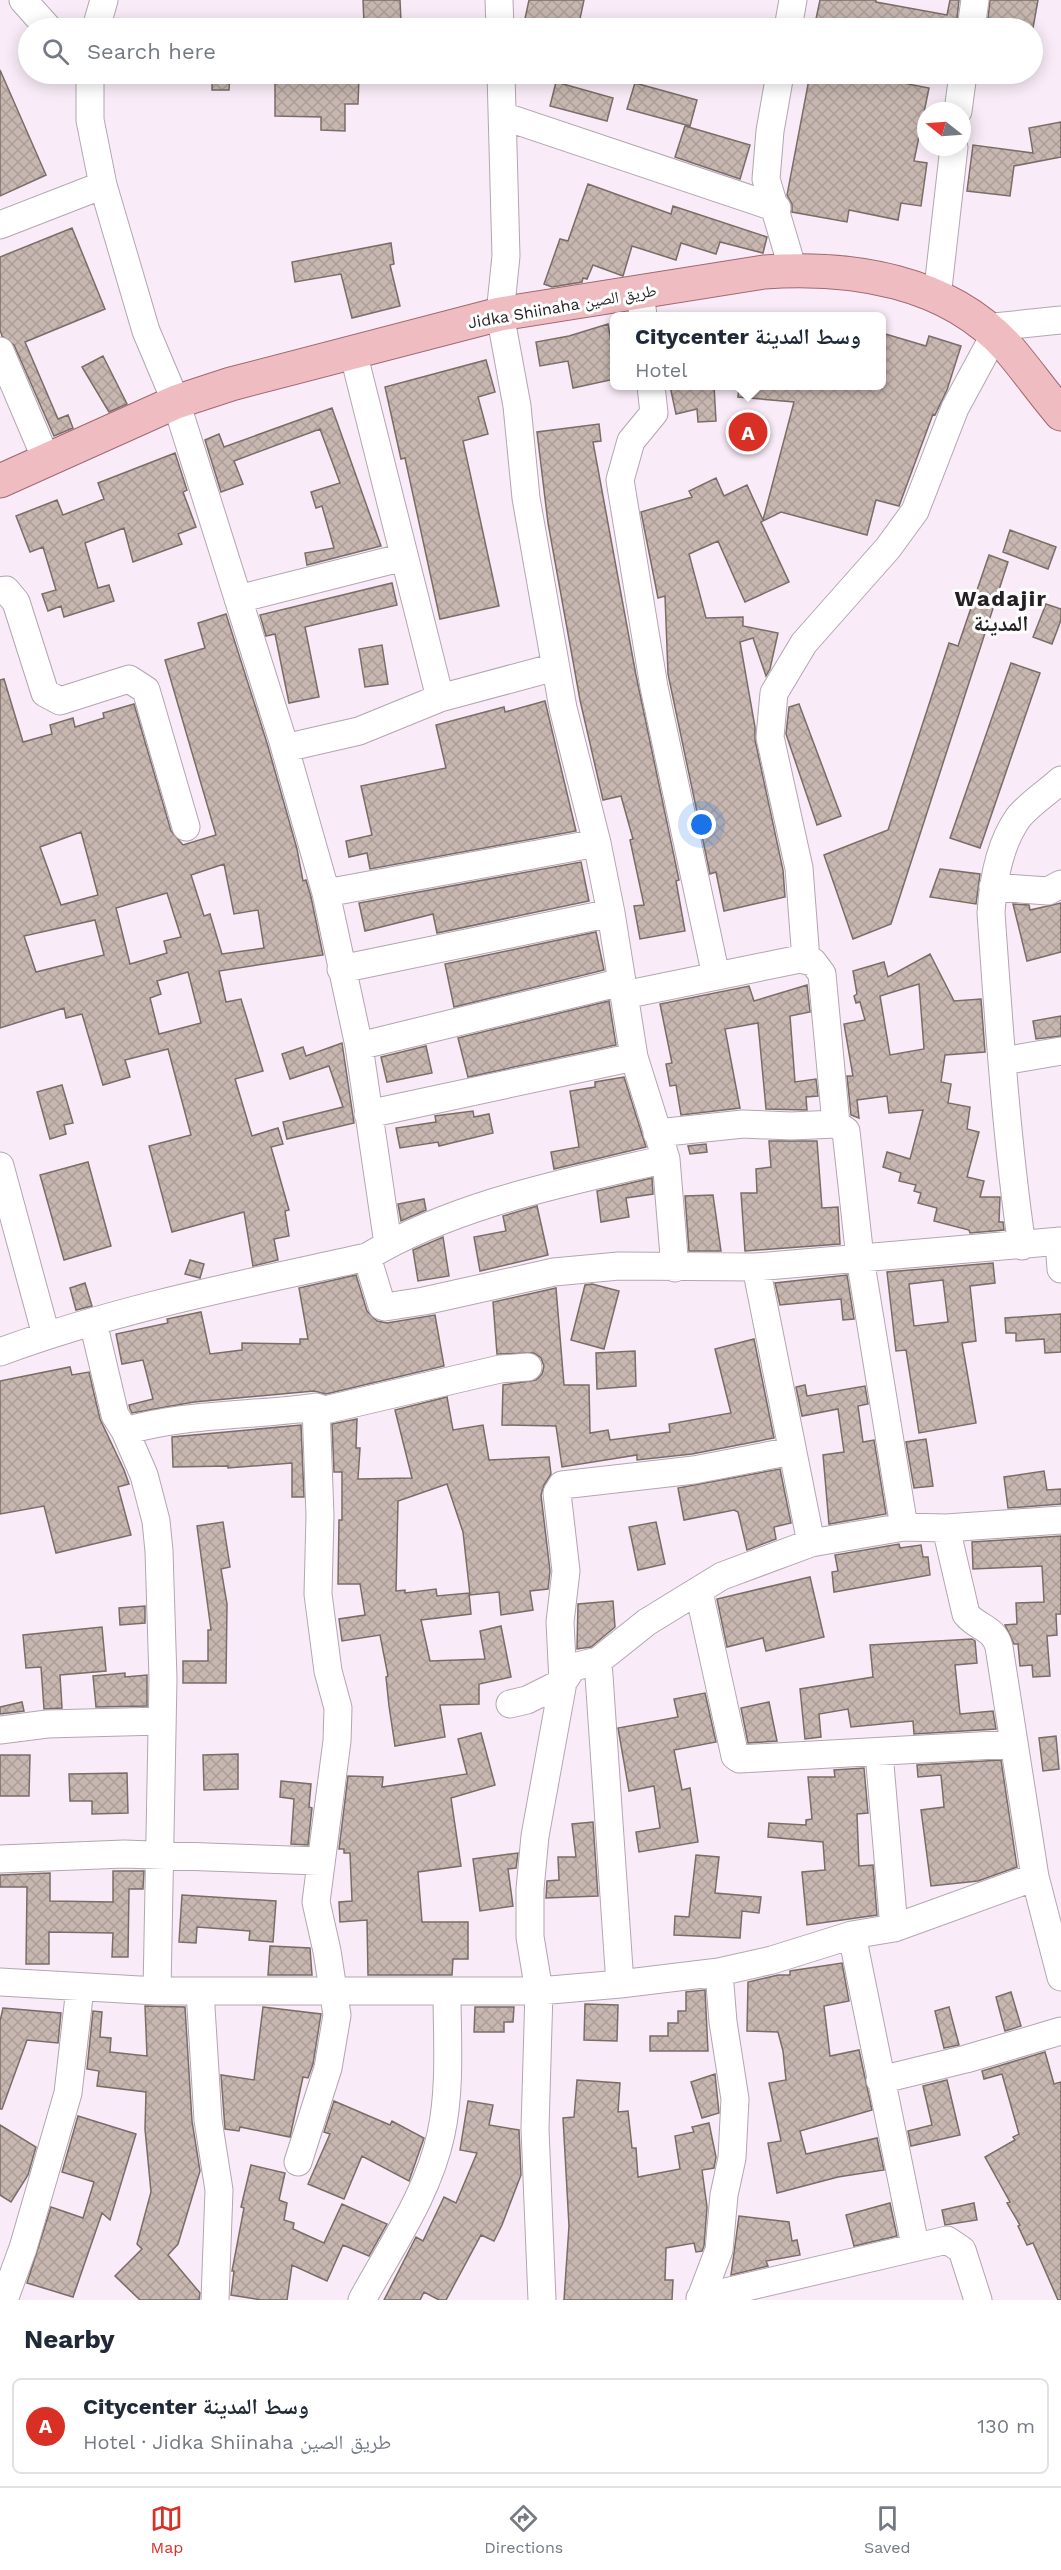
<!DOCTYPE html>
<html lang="en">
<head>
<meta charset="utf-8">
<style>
	:root { --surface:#fff; --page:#f6f6f7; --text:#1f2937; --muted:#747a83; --line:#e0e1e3; --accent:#d93025 }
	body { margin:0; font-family:"Work Sans","Noto Naskh Arabic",sans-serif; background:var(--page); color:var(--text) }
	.compass { position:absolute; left:917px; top:102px; width:54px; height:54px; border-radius:50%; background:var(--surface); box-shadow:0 3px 15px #0003; rotate:287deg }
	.you { position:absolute; left:702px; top:825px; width:21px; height:21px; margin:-15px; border:4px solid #fff; border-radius:50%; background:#1a73e8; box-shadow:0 0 0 9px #1a73e833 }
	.badge { display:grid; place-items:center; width:39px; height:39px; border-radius:50%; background:var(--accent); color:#fff; font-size:20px; font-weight:700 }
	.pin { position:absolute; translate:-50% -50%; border:3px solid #fff; box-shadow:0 2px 6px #0006 }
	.popup { position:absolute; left:610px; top:312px; width:276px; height:78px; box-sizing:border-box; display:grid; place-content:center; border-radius:9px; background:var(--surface); filter:drop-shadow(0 2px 4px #0005); font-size:20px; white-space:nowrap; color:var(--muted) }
	.popup b { font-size:22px; color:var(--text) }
	.popup::after { content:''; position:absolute; left:50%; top:100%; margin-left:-12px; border:12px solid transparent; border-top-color:var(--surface) }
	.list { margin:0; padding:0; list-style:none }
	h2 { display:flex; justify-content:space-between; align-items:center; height:78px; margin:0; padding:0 24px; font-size:26px }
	h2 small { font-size:20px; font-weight:400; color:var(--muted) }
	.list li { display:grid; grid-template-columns:39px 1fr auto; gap:18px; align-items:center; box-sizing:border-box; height:96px; margin:0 12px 12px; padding:0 12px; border:2px solid var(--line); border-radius:9px }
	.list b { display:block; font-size:22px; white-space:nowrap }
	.list p { margin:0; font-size:20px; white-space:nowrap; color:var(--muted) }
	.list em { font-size:20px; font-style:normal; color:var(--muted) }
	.icon { flex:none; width:33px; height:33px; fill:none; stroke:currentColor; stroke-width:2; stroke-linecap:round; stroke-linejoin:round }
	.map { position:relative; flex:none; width:1061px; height:2300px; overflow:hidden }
	.search { position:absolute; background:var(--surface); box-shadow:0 3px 15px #0003; left:18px; right:18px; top:18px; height:66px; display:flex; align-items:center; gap:15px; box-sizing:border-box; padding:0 21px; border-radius:33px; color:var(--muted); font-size:22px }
	.sheet { height:186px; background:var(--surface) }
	nav { display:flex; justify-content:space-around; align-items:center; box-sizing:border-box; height:84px; border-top:2px solid var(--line); background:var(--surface); font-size:16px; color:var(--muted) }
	nav a { display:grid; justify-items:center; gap:3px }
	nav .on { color:var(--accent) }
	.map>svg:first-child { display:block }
	.building { fill:url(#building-cross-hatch); stroke:#7a6c66; stroke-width:1.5; fill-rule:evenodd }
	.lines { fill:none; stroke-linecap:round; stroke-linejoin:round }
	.minor-casing { stroke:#b2a6b1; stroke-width:29 }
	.major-casing { stroke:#a1686f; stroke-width:35 }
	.minor { stroke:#fff; stroke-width:27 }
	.major { stroke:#efbcc1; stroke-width:33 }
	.labels { text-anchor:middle; stroke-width:6; stroke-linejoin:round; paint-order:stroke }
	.street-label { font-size:16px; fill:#241f23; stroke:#fefefe }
	.district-label { font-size:22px; font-weight:bold; letter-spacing:1.5px; fill:#241f23; stroke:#fefefe }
</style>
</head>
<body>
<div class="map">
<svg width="1061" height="2300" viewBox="0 0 1061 2300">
	<defs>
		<pattern id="building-cross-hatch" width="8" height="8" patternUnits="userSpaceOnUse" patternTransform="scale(1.5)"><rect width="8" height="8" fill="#c7b7b0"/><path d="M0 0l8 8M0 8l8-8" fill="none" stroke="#ab9d97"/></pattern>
	</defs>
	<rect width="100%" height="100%" fill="#f9ecf8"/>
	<path class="building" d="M363 0H400L401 22 364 24Z
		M529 0H584L578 28H523Z
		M820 0H876V2L947 15 950 0H959L956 28H848V25L816 19Z
		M990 0H1038L1033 28H987Z
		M0 70 46 175 0 196Z
		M212 74H230L229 90H212Z
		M810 74H878L877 78 929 88 914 161 927 163 921 206 901 203 898 220 849 210 847 222 792 212V204L787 195Z
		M338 76 359 77 358 104H345V131L321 130V117L275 116V81L338 82Z
		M556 82 613 98 607 121 550 106Z
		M635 83 697 100 690 126 627 109Z
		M1061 122V157L1014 166 1010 196 967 191 973 145 1033 153 1029 128Z
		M685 126 750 145 740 179 675 157Z
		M588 184 671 214 673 206 767 237 763 253 720 242 716 254 681 243 676 260 632 246 623 276 593 265 587 279 583 278 582 282 552 287 544 284 560 239 568 241Z
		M72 228 105 309 25 342 58 419 68 415 73 428 54 436 14 345 2 336 0 330V257Z
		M391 243 394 264 390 265 400 306 352 318 341 274 295 282 292 262Z
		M608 324 611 341 615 340V379L573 388 568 361 540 366 536 342 569 336Z
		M882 333 926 346 929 336 961 346 947 390 935 415 933 414 899 506 876 500 867 535 781 512 761 522 789 582 745 602 718 541 689 554 706 618 743 617V626L778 633 770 669 766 676 753 638 740 642 755 727V740L783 870 785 897 724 911 716 872 710 874 668 674 665 596 658 598 641 512 692 497 689 491 716 478 724 496 747 485 763 520 794 402 738 397 739 386H882Z
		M103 356 127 404 109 412 82 367Z
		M486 360 495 392 478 397 488 434 463 441 499 606 440 619 405 458 401 459 385 387Z
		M670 386H714L716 421 698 422 697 409 676 414Z
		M332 408 381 546 307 565 305 553 334 548 322 506 316 508 311 492 340 483 320 429 234 461 243 484 221 492 205 440 219 434 224 447Z
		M599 424 601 441 593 442 636 675 679 880 676 881 685 931 640 939 634 906 644 905 630 840 633 839 621 796 603 800 580 700 548 523 537 432Z
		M175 453 187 490 183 492 196 527 178 534 182 544 133 562 124 528 85 543 98 588 109 585 114 601 64 617 61 606 48 611 42 594 56 590 43 547 30 552 16 516 57 500 63 515 104 499 98 483Z
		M1010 530 1056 547 1048 569 1003 552Z
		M989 555 1008 562 891 924 853 939 824 855 888 830 949 643 958 646Z
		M392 583 397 605 305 627 319 697 289 703 275 634 266 636 260 615Z
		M1046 604 1061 609V620L1052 644 1033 637Z
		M226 614 267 743 297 849 303 881 306 880 311 897 323 955 219 971 226 1002 241 999 263 1071 235 1079 252 1136 278 1128 283 1144 271 1147 289 1210 285 1211 289 1236 274 1239 278 1260 253 1266 244 1212 172 1232 149 1146 191 1135 168 1049 125 1060 130 1077 103 1085 82 1014 66 1018 64 1008 0 1028V680L4 679 23 742 52 734 50 725 73 718 75 727 104 718 103 713 134 704 171 831 183 845 216 835 165 660 205 648 198 623ZM81 832 98 895 61 905 40 847ZM224 864 234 914 258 910 264 948 222 954 210 914 204 916 191 875ZM167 893 181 937 164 941 167 953 130 964 116 908ZM95 920 104 955 36 972 24 936ZM188 972 201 1023 159 1034 150 998 161 994 157 981Z
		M382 645 388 684 365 687 359 649Z
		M1011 663 1040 673 980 848 950 838Z
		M545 701 576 831 370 869 367 853 349 857 346 841 372 835 361 786 446 768 436 725 504 707 505 712Z
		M799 704 841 816 817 825 786 734 789 707Z
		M581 862 589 901 437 933 433 914 365 931 359 903Z
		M940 869 980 874 976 904 930 897Z
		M1061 903V952L1027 961 1013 904 1029 905 1030 910Z
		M596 932 604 970 454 1007 445 964Z
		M930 954 954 1001 981 999 985 1052 945 1055 941 1082 951 1084 948 1103 970 1107 967 1129 979 1132 967 1177 984 1181 980 1197H1000L999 1222H1003L1004 1230 970 1233 969 1230 934 1221 937 1208 918 1203 921 1193 914 1191 916 1185 899 1181 901 1173 883 1167 887 1152 910 1159 923 1110 889 1113 887 1096 857 1100 859 1118 851 1115 847 1076H853L844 1024 865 1020 860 1002 856 1003 854 996 857 994 853 971 884 962 888 977ZM919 984 924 1049 890 1055 880 996Z
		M807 985 810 1012 790 1016 795 1082 816 1079 818 1096 806 1097 807 1110 766 1109 758 1023 725 1029 740 1108 681 1115 676 1085 670 1086 666 1064 672 1063 660 1004 749 986 754 1001Z
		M609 1001 616 1045 468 1077 458 1038Z
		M1061 1016V1036L1036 1039 1033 1021Z
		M342 1043 354 1123 287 1139 283 1122 343 1107 329 1066 290 1079 282 1054 303 1047 306 1056Z
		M426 1046 432 1073 387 1082 381 1057Z
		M624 1077 646 1147 554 1169 551 1152 579 1147 570 1091 595 1087V1082Z
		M62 1085 73 1123 64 1125 66 1134 50 1139 37 1092Z
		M473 1111 474 1117 489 1114 493 1133 439 1146 438 1142 400 1148 396 1128 436 1122 435 1116Z
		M769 1141H817L822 1208 838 1207 840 1244 745 1251 741 1193H757L756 1169 771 1167Z
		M706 1144 707 1152 690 1154 688 1146Z
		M88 1162 111 1246 64 1260 40 1175Z
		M652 1178 653 1194 626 1198 629 1217 601 1222 597 1191Z
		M713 1195 721 1251H689L685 1196Z
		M424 1199 426 1210 401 1221 398 1204Z
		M537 1206 548 1255 480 1271 474 1237 506 1231 503 1216Z
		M443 1237 449 1276 418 1281 413 1250Z
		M190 1260 204 1264 200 1278 185 1274Z
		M993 1263 995 1283 970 1286 976 1341 962 1343 976 1423 919 1433 906 1350 896 1351 887 1272ZM943 1280 948 1322 914 1326 909 1284Z
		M356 1275 367 1311 377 1321 387 1323 435 1315 444 1366 326 1394 314 1391 194 1402 132 1413 130 1409 129 1405 153 1399 143 1360 122 1364 116 1334 168 1323 167 1319 201 1312 210 1354 242 1350V1343L300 1344V1339H308L299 1288Z
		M847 1275 854 1319 843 1320 841 1299 780 1305 775 1283Z
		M85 1283 92 1306 76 1310 70 1288Z
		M592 1284 619 1291 604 1349 571 1340 585 1285Z
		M556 1288 564 1385H589L590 1433 608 1430 610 1440 670 1432 669 1424 731 1413 715 1349 754 1339 774 1438 692 1454 637 1460V1455L562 1467 556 1426 502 1425 503 1385 536 1380 542 1374 544 1366 541 1358 534 1353 497 1354 493 1302Z
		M1061 1314V1352L1045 1353 1044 1339 1016 1341V1333H1006L1005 1318Z
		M635 1351 636 1386 597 1389 596 1353Z
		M70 1367 72 1375 89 1372 100 1419 124 1470 129 1484 118 1487 131 1535 56 1553 44 1506 0 1514V1381Z
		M805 1385 807 1396 865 1386 868 1404 858 1406 863 1442 874 1440 886 1514 829 1524 823 1455 844 1452 838 1409 802 1416 796 1387Z
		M447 1397 453 1430 483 1425 489 1460 549 1457 551 1474 544 1485 541 1495 550 1571 548 1589 530 1591 533 1610 501 1615 499 1592 470 1595 463 1532 447 1484 398 1501 396 1591 405 1590V1593L436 1589 437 1596 469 1593 471 1614 421 1620 430 1661 485 1659 480 1631 501 1626 511 1677 479 1684V1704L440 1705 445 1737 395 1746 389 1706 386 1677 388 1676 380 1635 342 1641 339 1619 365 1615 360 1584H338L339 1520H342V1472H334L332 1424 357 1419 356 1448H360L358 1479 412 1478 395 1410Z
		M301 1425 304 1497H292V1463L228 1468V1466L173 1467 172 1437Z
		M926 1439 933 1486 914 1488 906 1442Z
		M780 1469 791 1523 774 1527 776 1539 747 1550 738 1512 734 1510 684 1520 678 1488Z
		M1044 1471 1047 1490 1061 1489V1504L1008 1508 1004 1477Z
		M223 1522 230 1567 221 1569 227 1604 226 1683H183V1661H208V1630H211L197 1526Z
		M656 1522 665 1564 638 1570 629 1527Z
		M1061 1536V1614H1056L1057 1635 1047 1636 1050 1676 1033 1677 1032 1665 1020 1666 1018 1644H1014L1005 1625 1017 1624 1016 1603 1044 1602 1042 1566 973 1569 972 1542Z
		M899 1544 900 1548 921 1545 923 1557H928L930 1575 834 1592 832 1572 838 1571 835 1555Z
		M810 1577 824 1637 766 1651 763 1638 727 1647 717 1599Z
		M613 1601 615 1627 591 1647 577 1649 578 1604Z
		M145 1606V1623L120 1625 119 1608Z
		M102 1627 106 1671 60 1675 62 1708 44 1709 41 1667 26 1668 23 1635Z
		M972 1639 975 1641 977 1663 955 1665 960 1714 993 1711 996 1729 914 1734 913 1721 851 1727 848 1709 819 1714 821 1737 805 1739 800 1689 873 1677 870 1645Z
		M125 1673V1677L147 1675V1706L96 1707 93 1676Z
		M705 1693 716 1742 674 1750 682 1790 690 1788 698 1842 639 1852 636 1832 660 1828 654 1786 629 1791 618 1728 678 1717 674 1699Z
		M22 1702 24 1711 0 1714V1707Z
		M769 1702 777 1741 748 1743 741 1708Z
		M481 1733 495 1785 451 1798 461 1866 418 1872 422 1922H468V1959H453L452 1975H368L367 1920 340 1922 339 1902 352 1901 350 1853H344V1849H339L348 1776 383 1777 382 1787 467 1774 458 1739Z
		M1056 1736 1059 1769 1043 1771 1039 1738Z
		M238 1754V1789L204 1790 203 1755Z
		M0 1755H30L29 1796H0Z
		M1001 1760 1017 1867 978 1881 931 1886 921 1810 944 1807 941 1775 918 1777 917 1765Z
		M864 1768 868 1813 857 1814 859 1866 873 1865 877 1915 807 1925 802 1872 825 1870 823 1842 768 1837 769 1823 806 1825V1820L812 1819 808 1777H835L834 1770Z
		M127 1773 128 1813 92 1814V1801H70L69 1774Z
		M281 1781 311 1784 309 1807 312 1808 308 1845 291 1844 294 1799 280 1797Z
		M593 1822 598 1896 546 1898 547 1881 559 1880 558 1857H576L572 1824Z
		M518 1853 516 1868 508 1869 513 1906 480 1911 473 1859Z
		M696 1855 719 1857 715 1893 761 1897 759 1913 742 1911 740 1938 674 1935 675 1916 689 1917Z
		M113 1871H144L143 1889H129L128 1957H112L113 1933 49 1932V1964H26L27 1887H0V1875L50 1873V1901L113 1902Z
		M182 1895 276 1901 273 1942 249 1940 250 1931 197 1927 196 1943 179 1942Z
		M270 1946 310 1948 312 1975H268Z
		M842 1963 849 2001 824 2006 830 2056 859 2050 872 2110 800 2131 806 2154 877 2138 884 2170 838 2177 777 2193 768 2143 781 2141 769 2083 786 2080 783 2051 778 2032 747 2031 748 1982 778 1975H790V1971Z
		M705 1990 708 2051H650V2036H668V2023H678V2011H686V1992Z
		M1011 1992 1021 2026 1005 2031 996 1997Z
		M585 2004 618 2005 617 2041 584 2040Z
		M145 2006 185 2007 192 2121 200 2171 178 2244 168 2255 200 2293 199 2300H140L115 2276 142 2249 137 2244 151 2192 145 2129 146 2092 97 2086 99 2071 87 2069 93 2011 102 2012 100 2037 111 2038 110 2052 147 2056Z
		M263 2007 321 2014 313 2064 308 2078 303 2077 290 2137 240 2127 239 2131 225 2129 221 2075 254 2080Z
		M475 2007H514L513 2022H504V2032H474Z
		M949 2007 959 2045 944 2048 935 2011Z
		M3 2008 61 2013 58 2043 27 2040 2 2109H0V2021Z
		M1045 2052 1054 2084 1061 2082V2300H1058L1033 2243 1027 2245 1018 2226 1020 2225 1007 2203 1010 2202 985 2157 1015 2140 1013 2137 1019 2134 1002 2074 984 2079 982 2071Z
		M715 2074 719 2113 702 2118 691 2082Z
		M577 2080 620 2083 618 2112 628 2111 632 2148H636L638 2177 680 2169 675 2136 694 2132 692 2127 709 2123 716 2157 714 2168 702 2170 707 2207 704 2246 702 2251 696 2252 694 2243 666 2248 665 2280H673L672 2300H564L569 2226 563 2118 574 2117Z
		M947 2080 960 2135 911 2146 908 2131 932 2125 923 2086Z
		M334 2101 390 2125 392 2121 424 2138 409 2181 362 2156 344 2199 308 2184 330 2134 324 2132Z
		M468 2101 493 2105 489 2125 519 2130 521 2175 502 2225 494 2241 481 2235 446 2300H439L424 2292 420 2300H384L416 2237 423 2241 444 2197 456 2203 477 2153 460 2150Z
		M78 2116 136 2134 110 2220 102 2213 73 2297 27 2283 51 2207 83 2218 94 2182 62 2172Z
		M0 2125 36 2147 28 2175 11 2202 0 2195Z
		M251 2165 285 2173 279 2200 287 2203 284 2220 294 2223 293 2229 324 2243 342 2204 387 2224 369 2256 343 2245 327 2281 292 2265 287 2300H262L231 2295 234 2271H232L244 2208 241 2207Z
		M890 2203 897 2236 854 2246 846 2215Z
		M974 2203 977 2220 945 2225 942 2210Z
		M739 2216 789 2222 792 2241 797 2240 800 2255 766 2261 768 2266 731 2275Z"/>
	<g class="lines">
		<defs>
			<path id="minor" d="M23 0 48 28
				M499 0 500 28
				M96 28 104 0
				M788 28 793 0
				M971 28 975 0
				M90 74V120L103 185 146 331 176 402 230 573 282 738 326 893 359 1046 388 1244
				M501 74 506 256 500 314 517 406 526 498 563 708 597 843 611 913 634 1057 666 1159 675 1268
				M780 74 770 131 766 179 793 270
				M958 111 963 74
				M503 116 777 208
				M0 225 103 185
				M640 292 643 316
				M937 297 954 147
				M984 328 1061 320
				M0 351 46 459
				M353 352 440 698
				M651 386 654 413 631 441 620 480 654 687 716 976
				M0 591 6 590 16 602 45 693 60 701 129 679 146 690 186 827
				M238 599 404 557
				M285 748 359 731 440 698 555 667
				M993 887 1048 891 1061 884
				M326 893 597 843
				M806 960 799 868 770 737 774 693 804 643 888 548 915 511 955 408 994 336
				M341 969 611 913
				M624 995 800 959 813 962 822 974 836 1124 846 1131 860 1258 904 1527
				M359 1046 622 982
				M1003 1061 1061 1051
				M368 1114 634 1057
				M657 1133 743 1124 791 1126 836 1124
				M0 1166 46 1335
				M1059 1241 1061 1269
				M1022 1246C1006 1136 999 1024 991 913 993 881 999 845 1018 818 1029 804 1048 792 1061 780
				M367 1257 382 1306 385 1307 424 1301 554 1272 619 1266 756 1267 1061 1241
				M756 1267 811 1543
				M93 1322 115 1415 125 1431 144 1475 156 1521 159 1551 163 1679 157 1991
				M0 1352C119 1308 244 1284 367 1257 454 1204 568 1182 666 1159
				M125 1431C187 1413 252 1416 316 1407L325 1410 500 1369 528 1367
				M946 1528 966 1614C977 1628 994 1627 999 1647L1035 1877 1061 1977
				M699 1592 735 1756 739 1759 1014 1744
				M598 1661 620 1984
				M510 1704 527 1700 563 1682 573 1667 598 1661 647 1622 722 1576 811 1543 904 1527 946 1528 1061 1520
				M0 1730 47 1724 161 1721
				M879 1753 894 1928
				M0 1859 124 1854 319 1861
				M852 1935 915 2245
				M0 1982 157 1991H539L620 1984 719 1972 772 1960 852 1935 894 1928 1035 1877
				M200 1991 208 2120 219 2190 215 2300
				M880 2080 966 2059 1061 2031
				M298 2162 328 2068 337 2015 327 1951 316 1902 337 1741 338 1708 328 1671 318 1594 320 1516 316 1407
				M700 2298 947 2240 962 2250 978 2300
				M4 2300 23 2248 68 2093 80 1988
				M362 2300C391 2246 428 2195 441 2134 451 2088 447 2038 447 1991
				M542 2300 535 2129 539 1991 530 1937V1889L535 1836 563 1682 560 1622 566 1571 557 1493 562 1485 694 1470 792 1451
				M700 2300 719 2250 724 2195 732 2158 735 2099 723 2022 719 1972"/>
			<path id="major" d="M0 481 176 402 231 384 500 314 764 272C851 266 948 280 1009 349 1027 370 1043 393 1061 414"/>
		</defs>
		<use href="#minor" class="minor-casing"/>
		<use href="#major" class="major-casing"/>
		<use href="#minor" class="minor"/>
		<use href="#major" class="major"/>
	</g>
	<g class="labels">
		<g class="street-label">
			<text transform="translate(562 306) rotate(-10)" y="6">Jidka Shiinaha طريق الصين</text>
		</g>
		<g class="district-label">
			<text x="1001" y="606">Wadajir<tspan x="1001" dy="25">المدينة</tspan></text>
		</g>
	</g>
</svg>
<svg class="compass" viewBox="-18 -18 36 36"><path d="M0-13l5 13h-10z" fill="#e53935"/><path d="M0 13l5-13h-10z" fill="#747a83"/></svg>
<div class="you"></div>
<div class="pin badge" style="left:748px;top:432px">A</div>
<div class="popup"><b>Citycenter وسط المدينة</b>Hotel</div>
<div class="search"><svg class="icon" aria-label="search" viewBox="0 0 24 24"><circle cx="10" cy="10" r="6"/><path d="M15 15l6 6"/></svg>Search here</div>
</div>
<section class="sheet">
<h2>Nearby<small></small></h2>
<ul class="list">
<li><span class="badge">A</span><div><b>Citycenter وسط المدينة</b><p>Hotel · Jidka Shiinaha طريق الصين</p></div><em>130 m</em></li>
</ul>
</section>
<nav>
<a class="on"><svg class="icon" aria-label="map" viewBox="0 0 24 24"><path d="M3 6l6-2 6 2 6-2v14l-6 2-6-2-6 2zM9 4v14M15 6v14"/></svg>Map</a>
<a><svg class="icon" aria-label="directions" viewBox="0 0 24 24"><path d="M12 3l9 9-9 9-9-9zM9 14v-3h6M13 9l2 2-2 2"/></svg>Directions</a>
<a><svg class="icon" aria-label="saved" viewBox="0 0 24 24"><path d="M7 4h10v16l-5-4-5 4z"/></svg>Saved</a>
</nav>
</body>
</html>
